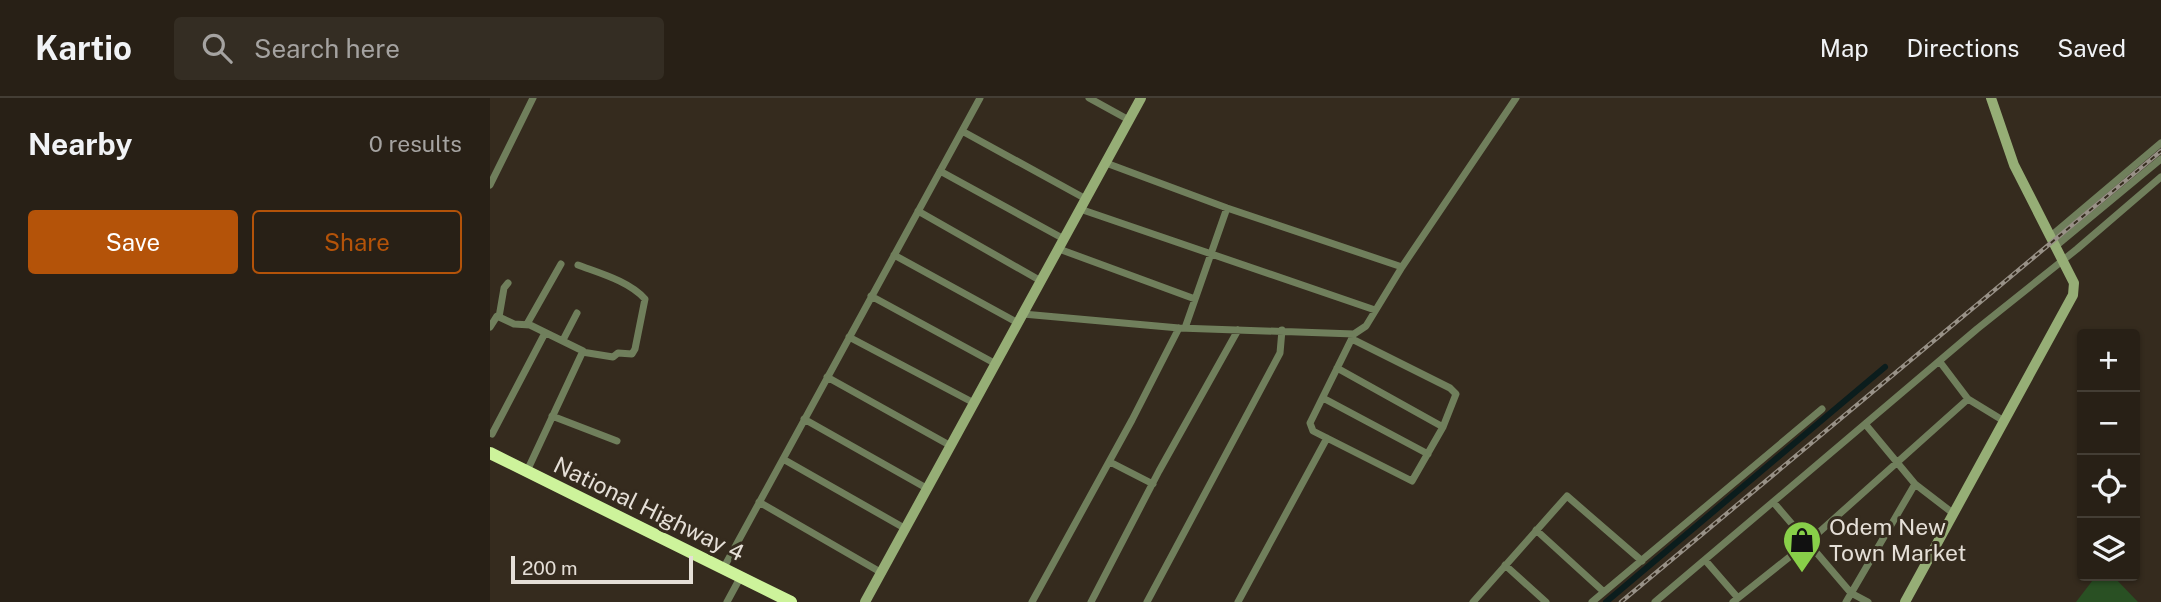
<!DOCTYPE html>
<html lang="en">
<head>
<meta charset="utf-8">
<style>
	:root { --surface:#282016; --page:#342d23; --text:#f1f3f6; --muted:#a5a3a1; --line:#443e35; --accent:#b45309 }
	body { margin:0; font-family:"Public Sans",sans-serif; background:var(--page); color:var(--text) }
	.controls { position:absolute; right:21px; bottom:21px; display:grid; overflow:hidden; border-radius:7px; box-shadow:0 2px 5px #0004 }
	.controls button { width:63px; height:63px; display:grid; place-items:center; padding:0; border:0; border-bottom:2px solid var(--line); background:var(--surface); color:var(--text); font:35px sans-serif }
	.scale { position:absolute; left:21px; bottom:18px; width:182px; box-sizing:border-box; padding-left:7px; border:4px solid #e5dfd7; border-top:0; font-size:19px; line-height:24px; white-space:nowrap; color:#e5dfd7; -webkit-text-stroke:5px #352b1e; paint-order:stroke }
	.list { margin:0; padding:0; list-style:none }
	h2 { display:flex; justify-content:space-between; align-items:center; height:91px; margin:0; padding:0 28px; font-size:30px }
	h2 small { font-size:23px; font-weight:400; color:var(--muted) }
	.actions { display:flex; gap:14px; padding:21px 28px }
	.actions a { flex:1; padding:16px 0; border:2px solid var(--accent); border-radius:7px; text-align:center; font-size:24px; color:var(--accent) }
	.actions .main { background:var(--accent); color:#fff }
	.icon { flex:none; width:38px; height:38px; fill:none; stroke:currentColor; stroke-width:2; stroke-linecap:round; stroke-linejoin:round }
	.map { position:relative; flex:none; width:1671px; height:504px; overflow:hidden }
	header { display:flex; align-items:center; gap:42px; box-sizing:border-box; height:98px; padding:0 35px; background:var(--surface); border-bottom:2px solid var(--line) }
	header strong { font-size:33px }
	nav { display:flex; gap:38px; margin-inline-start:auto; font-size:24px }
	.search { width:490px; height:63px; background:var(--page); display:flex; align-items:center; gap:18px; box-sizing:border-box; padding:0 24px; border-radius:7px; color:var(--muted); font-size:26px }
	main { display:flex }
	aside { flex:1; background:var(--surface) }
	.map>svg:first-child { display:block }
	.green { fill:#295023 }
	.lines { fill:none; stroke-linecap:round; stroke-linejoin:round }
	.canal { stroke:#0b1d1d; stroke-width:6 }
	.street { stroke:#707f5c; stroke-width:7 }
	.secondary { stroke:#96ae76; stroke-width:10 }
	.highway { stroke:#cdf39b; stroke-width:12 }
	.rail-casing { stroke:#989187; stroke-width:4.5 }
	.rail { stroke:#352b1e; stroke-width:2; stroke-dasharray:5; stroke-linecap:butt }
	.labels { text-anchor:middle; stroke-width:6; stroke-linejoin:round; paint-order:stroke }
	.street-label { font-size:23px; fill:#e5dfd7; stroke:#352b1e }
	.poi-label { font-size:23px; fill:#e5dfd7; stroke:#352b1e; text-anchor:start }
</style>
</head>
<body>
<header>
<strong>Kartio</strong>
<div class="search"><svg class="icon" aria-label="search" viewBox="0 0 24 24"><circle cx="10" cy="10" r="6"/><path d="M15 15l6 6"/></svg>Search here</div>
<nav><a>Map</a><a>Directions</a><a>Saved</a></nav>
</header>
<main>
<aside>
<h2>Nearby<small>0 results</small></h2>
<ul class="list">
</ul>
<div class="actions"><a class="main">Save</a><a>Share</a></div>
</aside>
<div class="map">
<svg width="1671" height="504" viewBox="0 0 1671 504">
	<rect width="100%" height="100%" fill="#352b1e"/>
	<path class="green" d="M1606 478H1623L1648 504H1586Z"/>
	<g class="lines">
		<path class="canal" d="M1116 504 1395 269"/>
		<path class="street" d="M599 0 639 22
			M472 33 596 101
			M616 65 737 110 912 169
			M450 73 574 141
			M0 87 43 0
			M590 111 885 212
			M428 113 551 183
			M1561 138 1671 45
			M1567 147 1671 61
			M569 151 705 201
			M404 157 528 225
			M88 167C109 175 139 183 155 201L145 251 142 256 128 255 123 259 92 254
			M381 198 506 266
			M533 216 689 230 864 236 876 228 912 169 1026 0
			M9 219 14 190 18 185
			M37 226 71 166
			M0 229 7 218 24 226 40 227 93 253 37 373
			M695 230 737 110
			M359 239 484 305
			M862 241 960 290 966 296 953 329 922 383 823 333 820 325 864 236
			M73 242 87 215
			M1450 264 1478 301 1514 323
			M847 270 953 329
			M337 279 461 348
			M833 300 938 356
			M62 318 127 343
			M314 321 438 391
			M1376 327 1425 386 1464 416
			M2 336 55 235
			M293 361 416 431
			M620 364 663 386
			M269 404 392 475
			M1284 405 1361 495 1378 504
			M1046 432 1114 494
			M1215 462 1248 500
			M1015 467 1056 504
			M233 471 490 0
			M237 504 250 480
			M542 504 642 322 689 230
			M601 504 669 373 748 232
			M657 504 790 255 792 232
			M748 504 837 340
			M983 504 1077 398 1152 463
			M1102 504 1332 311
			M1165 504 1487 231 1587 151 1671 79
			M1243 504 1317 445 1478 301
			M1356 504 1425 386"/>
		<path class="secondary" d="M375 504 651 0
			M1415 504 1583 197 1584 185 1524 67 1501 0"/>
		<path class="highway" d="M0 355 301 504"/>
		<defs>
			<path id="rail" d="M1131 504 1671 53"/>
		</defs>
		<use href="#rail" class="rail-casing"/>
		<use href="#rail" class="rail"/>
	</g>
	<defs>
		<symbol id="shop-pin" viewBox="-11 -11 22 30"><path d="M0 17L-7.5 6A9.5 9.5 0 1 1 7.5 6Z" fill="#88cf49" stroke="#352b1e"/><path d="M-5-2.5h2.3a2.7 3.5 0 0 1 5.4 0H5L5.5 6h-11ZM-1.5-2.5h3a1.5 2.3 0 0 0-3 0Z" fill="#111"/></symbol>
	</defs>
	<g fill-rule="evenodd">
		<use href="#shop-pin" x="1290" y="420" width="44" height="60"/>
	</g>
	<g class="labels">
		<g class="street-label">
			<text transform="translate(159 411) rotate(26)" y="8">National Highway 4</text>
		</g>
		<g class="poi-label">
			<text x="1339" y="437">Odem New<tspan x="1339" dy="26">Town Market</tspan></text>
		</g>
	</g>
</svg>
<div class="controls">
<button>+</button>
<button>−</button>
<button><svg class="icon" aria-label="locate" viewBox="0 0 24 24"><circle cx="12" cy="12" r="6"/><path d="M12 2v4M12 18v4M2 12h4M18 12h4"/></svg></button>
<button><svg class="icon" aria-label="layers" viewBox="0 0 24 24"><path d="M12 4l9 5-9 5-9-5zM3 14l9 5 9-5"/></svg></button>
</div>
<div class="scale">200 m</div>
</div>
</main>
</body>
</html>
